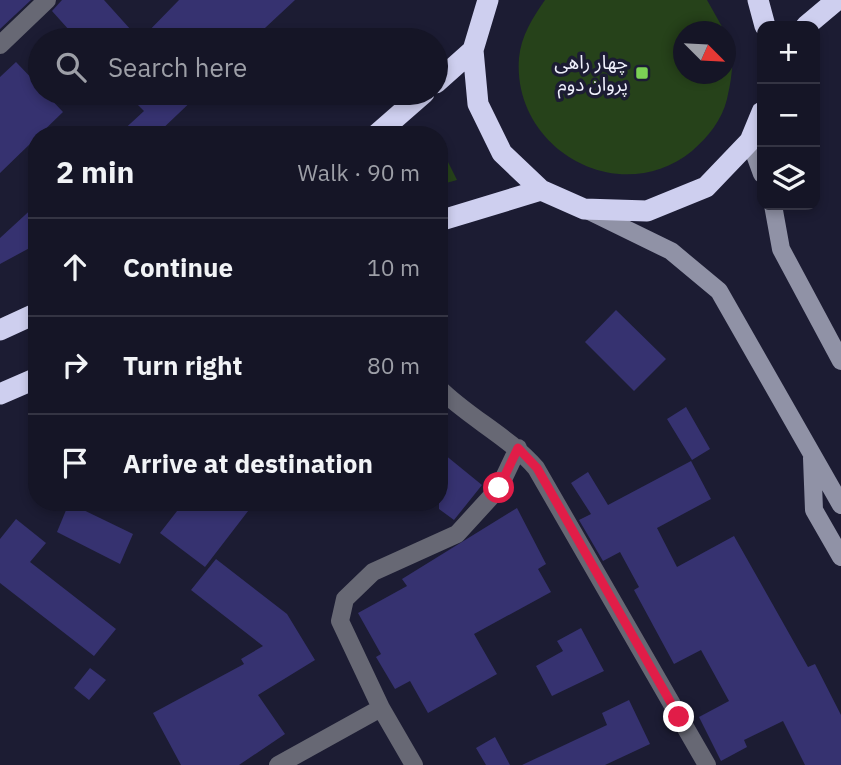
<!DOCTYPE html>
<html lang="en">
<head>
<meta charset="utf-8">
<style>
	:root { --surface:#151526; --page:#1e1e2e; --text:#f1f3f6; --muted:#9d9fa7; --line:#343443 }
	body { margin:0; font-family:"IBM Plex Sans","Noto Sans Arabic",sans-serif; background:var(--page); color:var(--text) }
	.controls { position:absolute; right:21px; top:21px; display:grid; overflow:hidden; border-radius:14px; box-shadow:0 4px 10px #0003 }
	.controls button { width:63px; height:63px; display:grid; place-items:center; padding:0; border:0; border-bottom:2px solid var(--line); background:var(--surface); color:var(--text); font:35px sans-serif }
	.compass { position:absolute; left:673px; top:21px; width:63px; height:63px; border-radius:50%; background:var(--surface); box-shadow:0 4px 10px #0003; rotate:114deg }
	.stop { position:absolute; width:21px; height:21px; margin:-16px; border:5px solid #e11d48; border-radius:50%; background:#fff }
	.stop.end { background:#e11d48; border-color:#fff; box-shadow:0 2px 7px #0008 }
	.list { margin:0; padding:0; list-style:none }
	h2 { display:flex; justify-content:space-between; align-items:center; height:91px; margin:0; padding:0 28px; font-size:30px }
	h2 small { font-size:23px; font-weight:400; color:var(--muted) }
	.list li { display:grid; grid-template-columns:46px 1fr auto; gap:21px; align-items:center; box-sizing:border-box; height:98px; padding:0 28px; border-top:2px solid var(--line) }
	.list b { display:block; font-size:26px; white-space:nowrap }
	.list em { font-size:23px; font-style:normal; color:var(--muted) }
	.icon { flex:none; width:38px; height:38px; fill:none; stroke:currentColor; stroke-width:2; stroke-linecap:round; stroke-linejoin:round }
	.map { position:relative; flex:none; width:841px; height:765px; overflow:hidden }
	.search { position:absolute; background:var(--surface); box-shadow:0 4px 10px #0003; left:28px; top:28px; width:420px; height:77px; display:flex; align-items:center; gap:18px; box-sizing:border-box; padding:0 24px; border-radius:38px; color:var(--muted); font-size:26px }
	.panel { position:absolute; background:var(--surface); box-shadow:0 4px 10px #0003; left:28px; top:126px; width:420px; height:385px; border-radius:28px }
	.map>svg:first-child { display:block }
	.green { fill:#26421a }
	.building { fill:#363270 }
	.lines { fill:none; stroke-linecap:round; stroke-linejoin:round }
	.street { stroke:#676874; stroke-width:18 }
	.secondary { stroke:#9092a6; stroke-width:18 }
	.highway { stroke:#cecfef; stroke-width:21 }
	.route { stroke:#e11d48; stroke-width:9 }
	.poi-dot { fill:#7cd155; stroke:#1c1c33; stroke-width:2.5 }
	.labels { text-anchor:middle; stroke-width:7; stroke-linejoin:round; paint-order:stroke }
	.poi-label { font-size:19px; fill:#f0f1fd; stroke:#1c1c33; text-anchor:end }
</style>
</head>
<body>
<div class="map">
<svg width="841" height="765" viewBox="0 0 841 765">
	<rect width="100%" height="100%" fill="#1c1c33"/>
	<path class="green" d="M545 0H707L725 32H684V74H726V32C736 52 732 78 727 99 722 120 708 137 692 151 619 210 512 149 519 58 521 36 533 17 545 0Z
		M439 144 457 180 439 185Z"/>
	<path class="building" d="M0 0H31L0 29Z
		M62 0H104L140 40 179 0H295L252 40H78L52 11Z
		M16 62 40 87V93H45L63 112 0 173V77Z
		M126 93H200L156 135H118L144 111Z
		M37 204V244L0 264V238Z
		M616 310 666 359 634 391 585 342Z
		M686 407 710 449 692 460 667 419Z
		M439 450 482 485 454 520 439 509Z
		M691 461 711 499 657 528 677 567 734 536 808 667 815 664 841 715V765H805L783 721 744 740 747 747 721 761 699 717 729 701 701 650 674 664 634 590 639 587 620 552 603 561 579 520 591 514 571 483 588 472 608 505Z
		M184 502H255L205 567 160 533Z
		M69 503 133 534 120 564 57 532Z
		M517 508 546 564 538 569 551 592 474 634 497 674 428 713 410 681 395 689 376 657 381 654 358 613 407 586 402 579Z
		M16 519 46 543 30 562 116 629 94 656 0 583V539Z
		M216 559 287 614 315 660 258 695 285 734 239 765H181L153 713 244 664 241 659 263 646 191 590Z
		M581 628 604 671 552 696 536 666 563 651 557 641Z
		M90 668 106 680 89 700 74 688Z
		M629 700 650 744 605 765H522L607 725 602 713Z
		M495 737 510 765H486L476 748Z"/>
	<g class="lines">
		<path class="street" d="M0 45 47 0
			M439 388C469 418 508 436 536 468L707 765
			M278 765 381 708
			M414 765 381 708 340 621 345 599 373 572 457 534 499 488 518 448"/>
		<path class="secondary" d="M750 141 762 174
			M773 205 781 249 841 361
			M587 210 671 251 719 291 841 505
			M812 458 814 510 841 557"/>
		<path class="highway" d="M488 0 473 50 478 104 502 153 541 190 584 209 647 211 706 187 750 141 762 112
			M758 0 765 26
			M806 26 837 0
			M436 83 473 50
			M376 135 424 93
			M439 221 541 190
			M0 330 37 313
			M0 394 37 378"/>
	</g>
	<g class="lines">
		<path class="route" d="M499 488 518 448 537 468 679 717"/>
	</g>
	<rect class="poi-dot" x="635" y="66" width="14" height="14" rx="3.5"/>
	<g class="labels">
		<g class="poi-label">
			<text x="628" y="69">چهار راهی<tspan x="628" dy="22">پروان دوم</tspan></text>
		</g>
	</g>
</svg>
<div class="controls">
<button>+</button>
<button>−</button>
<button><svg class="icon" aria-label="layers" viewBox="0 0 24 24"><path d="M12 4l9 5-9 5-9-5zM3 14l9 5 9-5"/></svg></button>
</div>
<svg class="compass" viewBox="-18 -18 36 36"><path d="M0-13l5 13h-10z" fill="#e53935"/><path d="M0 13l5-13h-10z" fill="#9d9fa7"/></svg>
<div class="stop" style="left:499px;top:488px"></div>
<div class="stop end" style="left:679px;top:717px"></div>
<div class="search"><svg class="icon" aria-label="search" viewBox="0 0 24 24"><circle cx="10" cy="10" r="6"/><path d="M15 15l6 6"/></svg>Search here</div>
<section class="panel">
<h2>2 min<small>Walk · 90 m</small></h2>
<ul class="list">
<li><svg class="icon" aria-label="ahead" viewBox="0 0 24 24"><path d="M12 20V5M6 11l6-6 6 6"/></svg><div><b>Continue</b></div><em>10 m</em></li>
<li><svg class="icon" aria-label="right" viewBox="0 0 24 24"><path d="M7 20v-9h11M14 6l5 5-5 5"/></svg><div><b>Turn right</b></div><em>80 m</em></li>
<li><svg class="icon" aria-label="arrive" viewBox="0 0 24 24"><path d="M6 21V4h12l-3 4 3 4H6"/></svg><div><b>Arrive at destination</b></div></li>
</ul>
</section>
</div>
</body>
</html>
